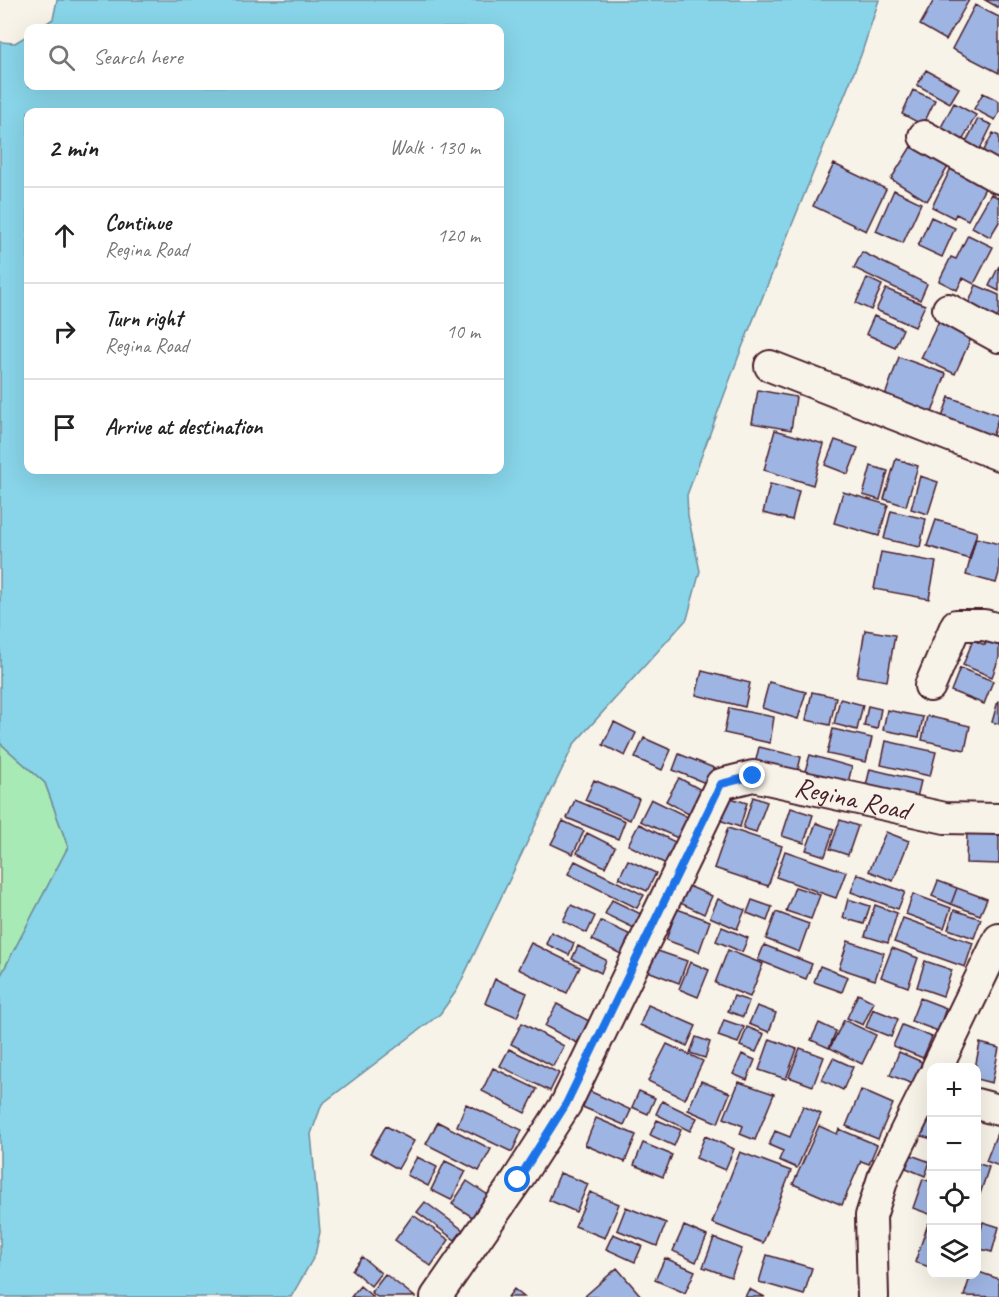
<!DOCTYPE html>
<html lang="en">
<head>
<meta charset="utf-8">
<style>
	:root { --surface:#fff; --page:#f2f2f2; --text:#222; --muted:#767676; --line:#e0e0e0 }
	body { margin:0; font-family:Caveat,sans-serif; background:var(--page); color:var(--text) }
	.controls { position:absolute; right:18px; bottom:18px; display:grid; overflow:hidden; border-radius:12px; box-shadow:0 6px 24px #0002 }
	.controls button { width:54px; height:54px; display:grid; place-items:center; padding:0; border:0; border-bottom:2px solid var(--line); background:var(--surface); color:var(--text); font:30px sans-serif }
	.stop { position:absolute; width:18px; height:18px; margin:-14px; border:4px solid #1a73e8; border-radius:50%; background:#fff }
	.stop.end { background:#1a73e8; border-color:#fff; box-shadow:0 2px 6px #0008 }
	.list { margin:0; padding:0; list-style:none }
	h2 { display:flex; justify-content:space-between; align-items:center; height:78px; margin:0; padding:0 24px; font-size:26px }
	h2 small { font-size:20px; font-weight:400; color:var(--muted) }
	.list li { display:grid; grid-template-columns:39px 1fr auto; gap:18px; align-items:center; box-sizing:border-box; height:96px; padding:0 24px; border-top:2px solid var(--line) }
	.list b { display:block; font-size:22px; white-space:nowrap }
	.list p { margin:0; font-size:20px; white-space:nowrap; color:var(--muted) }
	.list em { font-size:20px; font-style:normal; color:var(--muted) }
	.icon { flex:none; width:33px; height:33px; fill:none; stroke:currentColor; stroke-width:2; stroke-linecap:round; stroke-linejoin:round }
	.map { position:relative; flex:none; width:999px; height:1297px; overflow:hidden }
	.search { position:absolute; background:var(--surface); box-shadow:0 6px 24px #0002; left:24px; top:24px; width:480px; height:66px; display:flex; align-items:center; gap:15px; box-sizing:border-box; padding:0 21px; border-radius:12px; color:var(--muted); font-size:22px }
	.panel { position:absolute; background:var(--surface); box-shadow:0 6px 24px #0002; left:24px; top:108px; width:480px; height:366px; border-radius:12px }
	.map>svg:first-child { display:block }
	.green { fill:#a7eab5; stroke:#788470; stroke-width:1.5 }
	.water { fill:#88d4e8; stroke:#6f8c9c; stroke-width:1.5; fill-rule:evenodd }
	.building { fill:#9eb4e2; stroke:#4a1f2b; stroke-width:1.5 }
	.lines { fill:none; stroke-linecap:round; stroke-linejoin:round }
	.minor-casing { stroke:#4a1f2b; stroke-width:34 }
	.minor { stroke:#f7f3e8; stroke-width:30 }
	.route { stroke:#1a73e8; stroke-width:8 }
	.labels { text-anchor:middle; stroke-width:6; stroke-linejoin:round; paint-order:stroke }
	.street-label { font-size:28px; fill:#4a1f2b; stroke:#f7f3e8 }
</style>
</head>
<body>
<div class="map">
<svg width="999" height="1297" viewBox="0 0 999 1297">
	<rect width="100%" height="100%" fill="#f7f3e8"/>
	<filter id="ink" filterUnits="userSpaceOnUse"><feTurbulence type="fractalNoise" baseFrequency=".0167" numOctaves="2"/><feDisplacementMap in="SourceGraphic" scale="12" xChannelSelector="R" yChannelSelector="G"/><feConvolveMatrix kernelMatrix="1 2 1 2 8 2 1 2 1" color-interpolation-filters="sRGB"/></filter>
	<g filter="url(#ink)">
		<path class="green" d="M0 743 45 783 68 847 0 977Z"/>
		<path class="water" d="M57 0H879L861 55 741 350 687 495 688 516 700 571 687 619 574 744 457 990 440 1014 322 1104 311 1134 320 1232 315 1255 291 1297H0V977L68 847 45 783 0 743V42L15 43 28 35V86H500V28H39L53 19ZM28 112H500V470H28Z"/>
		<path class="building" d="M934 0H969L946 40 920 25Z
			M985 0H999V8Z
			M975 5 999 17V73L952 49Z
			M926 70 959 88 950 103 917 85Z
			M913 90 935 100 923 125 902 114Z
			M983 93 999 101V113L995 120 974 109Z
			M954 103 976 115 961 143 939 131Z
			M978 119 992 125 979 151 965 144Z
			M993 133 999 136V163L982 154Z
			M912 145 948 167 927 201 891 179Z
			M954 162 976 173 972 181 985 188 968 220 956 214 954 218 932 207Z
			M834 164 886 189 866 231 813 206Z
			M894 190 921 203 903 243 876 231Z
			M991 194 999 198V222L990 237 972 227Z
			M931 217 955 228 942 257 918 246Z
			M968 235 993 247 974 284 963 278 957 290 939 281 951 257 956 259Z
			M862 252 927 284 920 300 854 268Z
			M999 266V291L989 286Z
			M867 278 882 285 871 310 856 303Z
			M976 285 999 295V314L995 322 966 310Z
			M886 289 925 305 915 327 876 310Z
			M874 316 903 329 895 347 866 334Z
			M940 319 973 334 955 374 921 358Z
			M899 357 946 374 930 418 883 401Z
			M758 390 796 397 791 430 752 423Z
			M949 397 999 415 991 441 940 423Z
			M775 430 824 444 813 485 764 470Z
			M835 440 858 448 848 474 825 465Z
			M896 459 918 466 906 506 884 499Z
			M871 466 888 471 880 500 863 495Z
			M920 476 938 482 928 514 911 509Z
			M770 484 799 491 792 520 763 513Z
			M843 492 888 505 879 536 834 523Z
			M891 511 926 519 920 547 884 539Z
			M936 520 977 532 969 559 927 546Z
			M976 538 999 544V573L996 583 966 575Z
			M881 552 936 562 929 599 874 589Z
			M865 630 895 635 887 681 857 676Z
			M989 635 999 639V658L992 677 963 665 973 640 985 645Z
			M960 668 993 681 984 704 951 691Z
			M702 671 750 683 745 707 696 695Z
			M769 682 806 692 798 719 762 708Z
			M812 692 836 697 830 725 806 720Z
			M840 699 863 705 857 730 834 724Z
			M998 701H999V724L992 722Z
			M868 706 881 709 877 729 864 726Z
			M729 708 774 717 770 743 724 733Z
			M887 710 923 717 919 737 883 730Z
			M927 716 970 726 965 750 922 740Z
			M614 722 636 733 625 756 603 745Z
			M833 729 872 738 866 762 827 754Z
			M644 738 671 750 662 770 635 758Z
			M886 741 936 752 930 776 881 765Z
			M759 747 801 757 797 774 755 764Z
			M679 754 714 768 708 784 673 770Z
			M810 755 852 767 847 786 804 774Z
			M870 769 921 781 915 806 864 794Z
			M679 778 705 792 692 816 666 801Z
			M594 780 639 799 630 820 585 800Z
			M727 797 747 803 740 827 719 820Z
			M753 797 767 802 756 832 743 828Z
			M651 799 690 818 680 839 640 821Z
			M575 800 625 821 618 839 567 818Z
			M791 808 813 815 804 843 782 836Z
			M840 820 858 826 848 855 830 849Z
			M563 821 584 831 573 854 551 844Z
			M816 823 834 829 825 856 806 850Z
			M639 824 679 844 668 865 628 845Z
			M728 828 782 846 768 886 714 868Z
			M886 832 909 841 893 881 869 871Z
			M587 833 615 847 605 867 577 853Z
			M967 833 999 835V864L966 863Z
			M785 851 846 872 836 898 776 877Z
			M628 860 656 873 647 891 619 878Z
			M575 861 644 895 637 908 568 874Z
			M857 874 905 892 898 909 851 892Z
			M938 881 957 888 951 904 932 896Z
			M686 885 712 896 704 914 678 902Z
			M795 887 820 895 811 919 786 911Z
			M957 888 987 899 980 915 951 904Z
			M913 894 951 908 944 928 906 914Z
			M718 899 745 910 737 929 710 917Z
			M848 899 870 906 864 924 843 918Z
			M612 900 643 915 636 929 605 914Z
			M752 900 772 907 767 921 747 913Z
			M571 905 595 916 587 933 563 921Z
			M875 905 897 913 888 943 865 936Z
			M677 909 710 921 699 952 666 940Z
			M954 910 981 919 974 938 948 929Z
			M776 912 809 924 799 952 766 939Z
			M903 918 973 943 965 967 894 942Z
			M601 921 631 935 621 954 592 940Z
			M722 927 748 938 742 952 716 941Z
			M551 932 574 943 569 955 546 944Z
			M848 941 884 953 875 980 839 968Z
			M531 943 580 967 567 993 518 969Z
			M764 945 812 964 806 979 758 960Z
			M578 946 606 960 601 973 572 959Z
			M892 948 918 958 908 987 881 977Z
			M652 949 687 961 679 983 645 970Z
			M728 950 763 964 750 997 715 983Z
			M925 961 952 970 943 996 917 987Z
			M690 962 709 970 698 997 679 989Z
			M820 966 848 977 842 992 814 982Z
			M495 979 527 993 517 1017 485 1003Z
			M858 994 874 1002 863 1025 847 1018Z
			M734 996 749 1001 743 1017 728 1011Z
			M920 998 946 1008 938 1031 911 1021Z
			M557 1004 589 1021 577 1043 545 1026Z
			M648 1005 696 1026 687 1046 640 1025Z
			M757 1006 776 1013 769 1032 749 1024Z
			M873 1009 898 1019 891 1037 866 1027Z
			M724 1020 744 1027 738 1043 718 1036Z
			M844 1020 876 1035 862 1064 830 1048Z
			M522 1023 564 1046 553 1066 511 1044Z
			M819 1023 836 1031 829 1048 811 1040Z
			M902 1025 932 1037 923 1058 893 1046Z
			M747 1027 764 1034 756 1052 740 1046Z
			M696 1037 710 1042 705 1058 690 1053Z
			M770 1039 797 1049 786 1079 759 1070Z
			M980 1043 999 1048 992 1083 976 1079 975 1068Z
			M667 1044 703 1061 685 1099 648 1081Z
			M800 1048 824 1057 813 1086 789 1077Z
			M509 1049 559 1073 550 1091 500 1066Z
			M899 1052 922 1062 913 1084 890 1075Z
			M742 1054 755 1060 747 1080 733 1074Z
			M833 1058 853 1067 843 1090 822 1080Z
			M493 1068 537 1089 525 1113 482 1091Z
			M701 1081 730 1093 718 1123 688 1110Z
			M739 1082 774 1094 755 1140 740 1134 743 1126 724 1118Z
			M585 1089 631 1110 624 1125 578 1105Z
			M861 1090 893 1104 878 1139 846 1126Z
			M639 1091 655 1098 648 1114 632 1107Z
			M662 1101 697 1118 690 1131 656 1114Z
			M932 1101V1139L918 1135Z
			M466 1104 522 1130 512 1152 457 1126Z
			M803 1106 821 1114 797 1168 779 1160 783 1151 769 1145 775 1131 790 1137Z
			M596 1118 636 1135 625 1162 585 1145Z
			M657 1120 681 1130 674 1146 650 1135Z
			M438 1122 491 1149 479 1171 426 1144Z
			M386 1126 414 1141 398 1169 370 1153Z
			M819 1126 837 1134 839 1129 877 1145 869 1164 861 1161 842 1205 793 1184Z
			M999 1128V1166L986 1161Z
			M705 1136 734 1149 725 1170 696 1158Z
			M643 1143 672 1155 663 1177 634 1165Z
			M740 1152 791 1171 763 1243 712 1223Z
			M911 1155 930 1162 925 1176 906 1168Z
			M417 1157 437 1167 428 1186 407 1175Z
			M445 1161 466 1171 451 1200 431 1190Z
			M976 1163 989 1167 980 1194 976 1193Z
			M560 1173 588 1184 576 1212 549 1200Z
			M923 1179 932 1182V1215L913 1208Z
			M467 1181 491 1197 477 1220 452 1204Z
			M590 1192 619 1204 605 1238 575 1226Z
			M425 1202 463 1230 455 1240 417 1212Z
			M626 1207 666 1223 657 1246 617 1230Z
			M413 1215 449 1240 431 1266 395 1240Z
			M983 1222 999 1227 992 1252 976 1248Z
			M928 1224 932 1225V1268L915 1262Z
			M684 1226 707 1236 696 1262 673 1251Z
			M613 1234 642 1246 635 1262 606 1249Z
			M714 1238 742 1249 731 1277 703 1267Z
			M767 1255 812 1268 804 1295 759 1282Z
			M362 1257 381 1273 371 1286 352 1270Z
			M665 1258 695 1271 685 1293 655 1280Z
			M617 1268 642 1297H586L585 1296Z
			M976 1271 999 1279V1297L964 1296 971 1274H976Z
			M385 1274 415 1297H377L371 1292Z
			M360 1286 373 1297H351Z
			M514 1289 524 1297H508Z
			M749 1289 765 1297H745Z"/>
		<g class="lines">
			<defs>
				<g id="minor">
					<path d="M924 136 999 178"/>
					<path d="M948 309 999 337"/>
					<path d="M770 366 999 455"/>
					<path d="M930 686 956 625H984L999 629"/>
					<path d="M937 1068 999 939"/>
					<path d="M976 1104 999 1110"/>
					<path id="s1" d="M436 1297 517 1180 566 1104 721 784 753 776 945 818 999 819"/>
					<path d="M873 1297 871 1216 884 1175 932 1078"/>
				</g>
			</defs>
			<use href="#minor" class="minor-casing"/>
			<use href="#minor" class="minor"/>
		</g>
	</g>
	<g class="lines" filter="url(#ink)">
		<path class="route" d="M518 1180 566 1104 721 784 753 776"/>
	</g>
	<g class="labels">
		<g class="street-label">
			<text dy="10" stroke="none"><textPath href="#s1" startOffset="723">Regina Road</textPath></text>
		</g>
	</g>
</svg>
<div class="controls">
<button>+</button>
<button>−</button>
<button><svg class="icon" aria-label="locate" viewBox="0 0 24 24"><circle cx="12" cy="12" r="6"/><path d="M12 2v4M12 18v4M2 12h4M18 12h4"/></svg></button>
<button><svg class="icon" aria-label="layers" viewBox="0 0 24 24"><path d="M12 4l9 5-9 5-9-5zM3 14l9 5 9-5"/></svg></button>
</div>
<div class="stop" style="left:518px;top:1180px"></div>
<div class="stop end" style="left:753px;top:776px"></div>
<div class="search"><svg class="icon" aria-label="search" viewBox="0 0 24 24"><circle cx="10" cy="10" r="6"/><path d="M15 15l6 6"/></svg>Search here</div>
<section class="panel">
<h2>2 min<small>Walk · 130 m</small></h2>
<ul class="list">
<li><svg class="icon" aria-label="ahead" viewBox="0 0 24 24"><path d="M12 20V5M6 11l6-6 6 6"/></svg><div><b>Continue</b><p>Regina Road</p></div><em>120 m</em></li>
<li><svg class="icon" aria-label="right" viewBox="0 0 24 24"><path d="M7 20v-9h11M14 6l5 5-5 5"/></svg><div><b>Turn right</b><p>Regina Road</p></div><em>10 m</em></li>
<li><svg class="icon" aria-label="arrive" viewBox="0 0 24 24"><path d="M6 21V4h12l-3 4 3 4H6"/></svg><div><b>Arrive at destination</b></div></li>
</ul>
</section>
</div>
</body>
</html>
